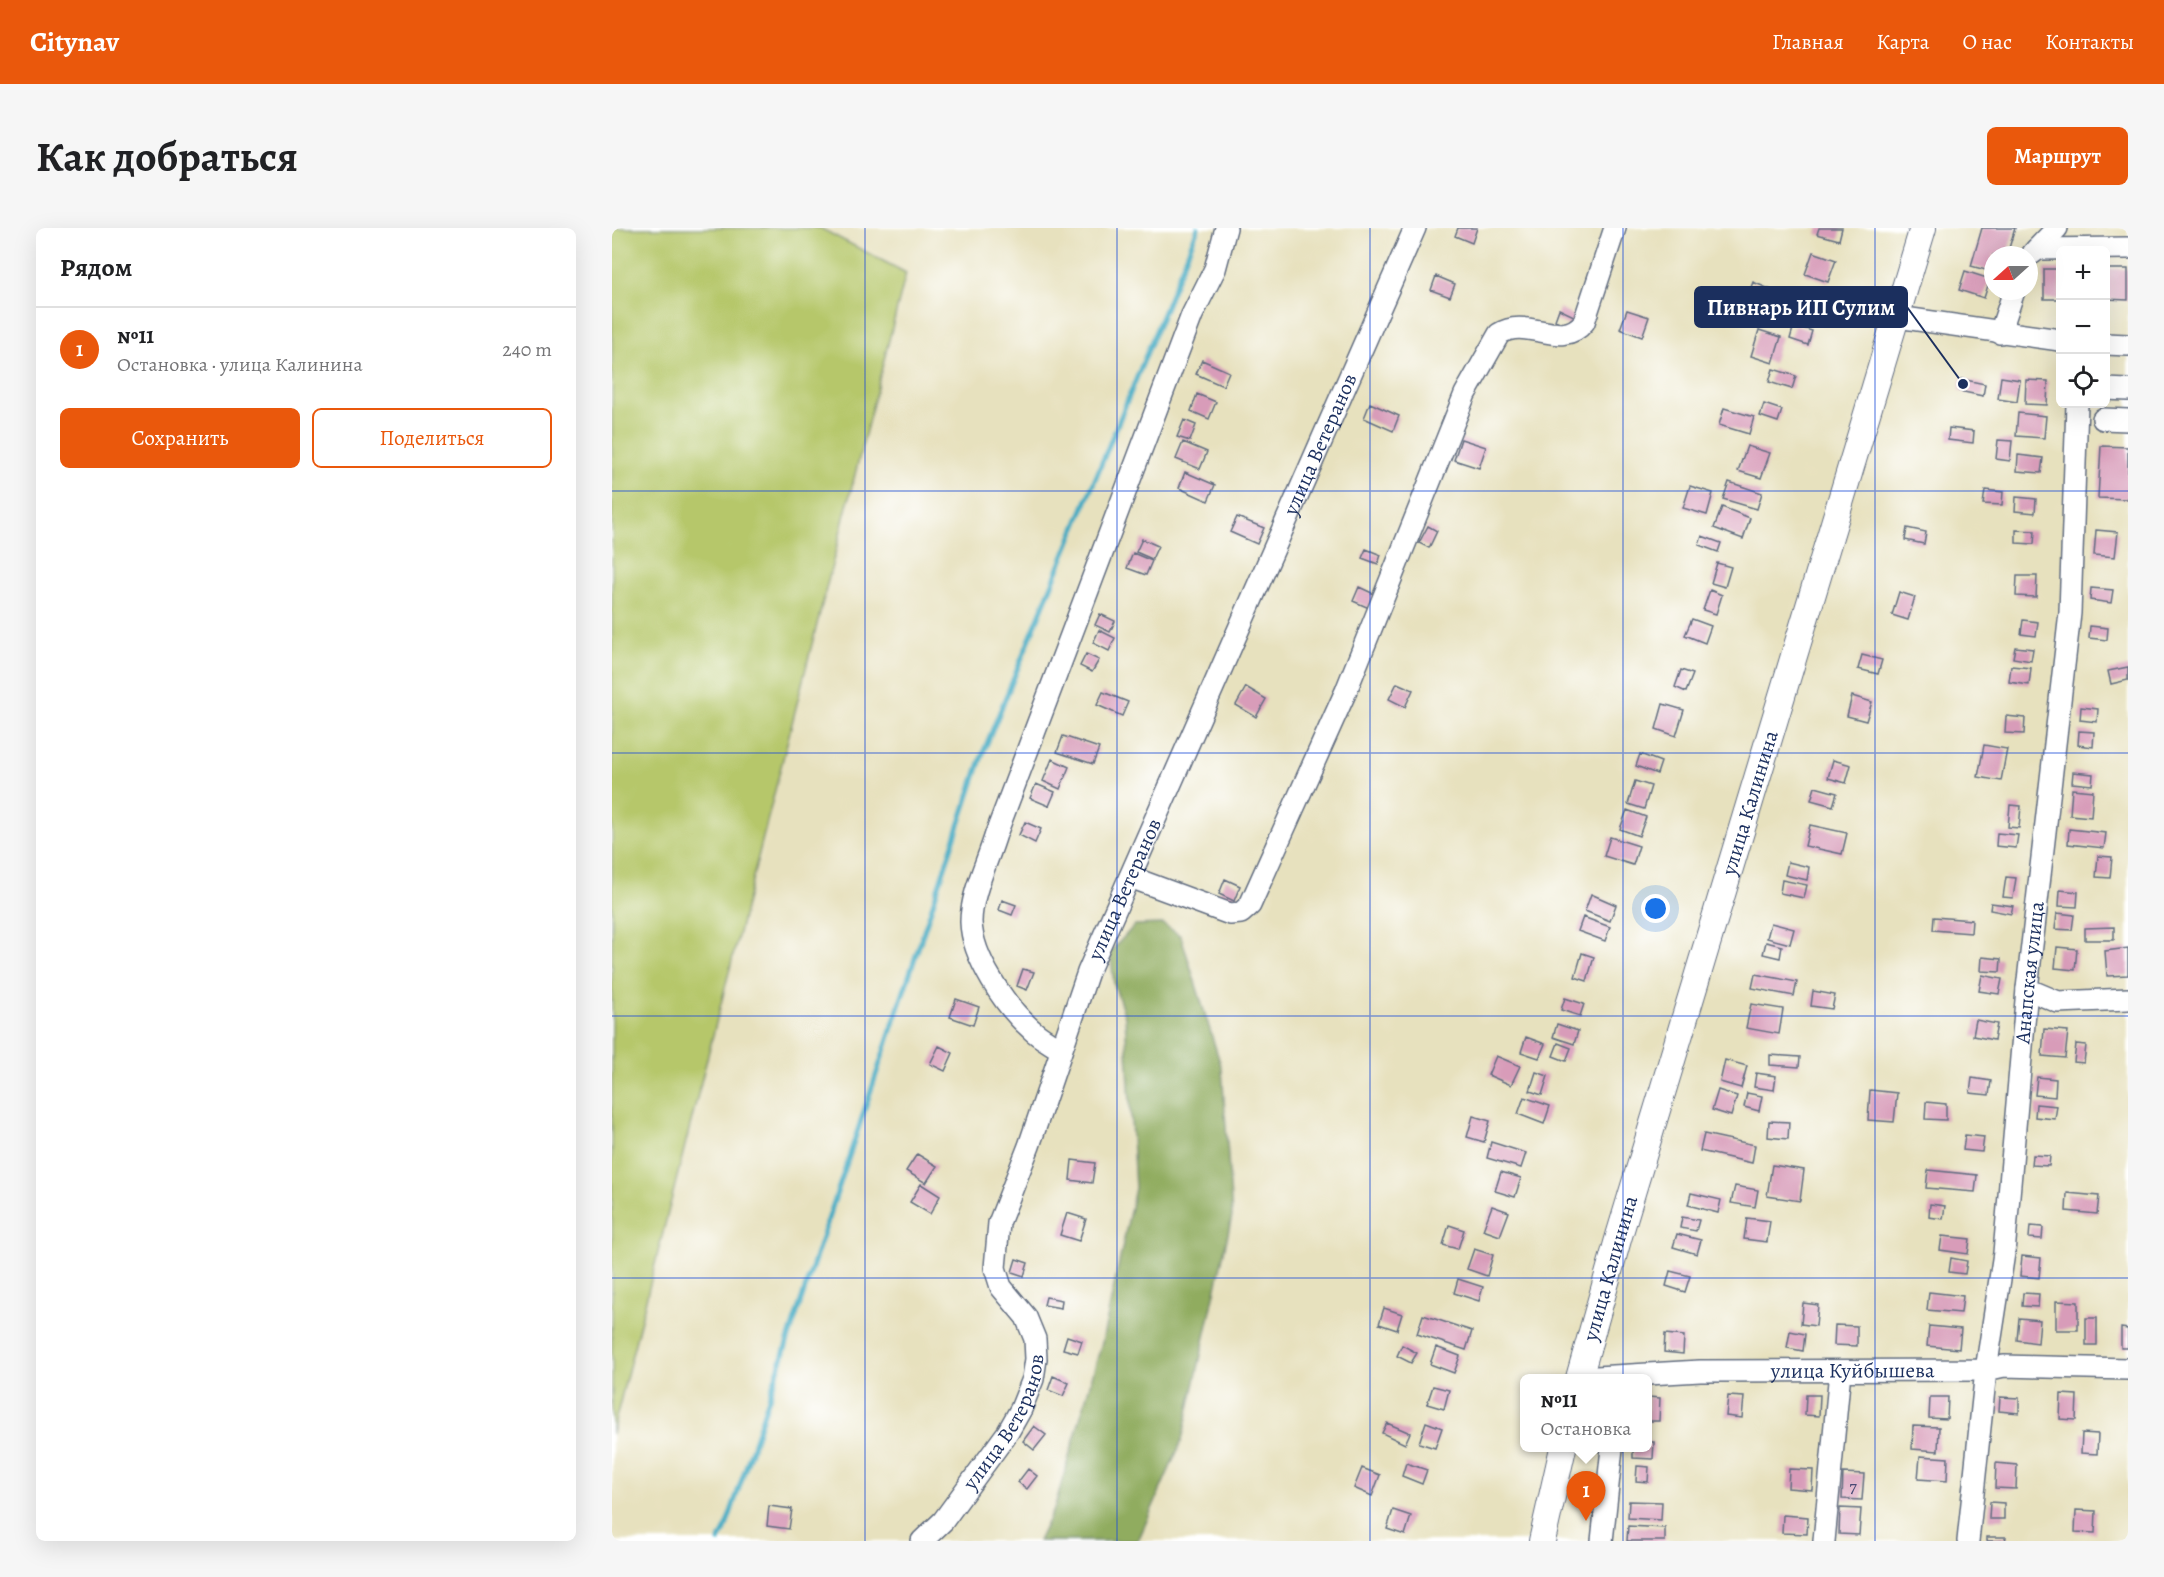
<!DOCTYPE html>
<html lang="ru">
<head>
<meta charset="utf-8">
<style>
	:root { --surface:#fff; --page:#f6f6f6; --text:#202124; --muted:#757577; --line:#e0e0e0; --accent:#ea580c }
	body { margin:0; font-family:Alegreya,serif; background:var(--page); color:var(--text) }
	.controls { position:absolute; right:18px; top:18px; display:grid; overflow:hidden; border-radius:9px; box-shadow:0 6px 24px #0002 }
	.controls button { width:54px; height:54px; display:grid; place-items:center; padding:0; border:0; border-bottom:2px solid var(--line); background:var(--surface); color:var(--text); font:30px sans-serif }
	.compass { position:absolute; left:1372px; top:18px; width:54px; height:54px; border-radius:50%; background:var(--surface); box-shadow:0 6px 24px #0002; rotate:249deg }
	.you { position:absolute; left:1044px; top:681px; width:21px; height:21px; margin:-15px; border:4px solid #fff; border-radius:50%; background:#1a73e8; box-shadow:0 0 0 9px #1a73e833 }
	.badge { display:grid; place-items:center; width:39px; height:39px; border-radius:50%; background:var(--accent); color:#fff; font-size:20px; font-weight:700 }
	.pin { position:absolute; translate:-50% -50px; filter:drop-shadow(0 2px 3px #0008) }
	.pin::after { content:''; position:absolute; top:32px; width:21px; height:18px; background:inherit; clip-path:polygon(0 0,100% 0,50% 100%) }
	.popup { position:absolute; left:908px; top:1146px; width:132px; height:78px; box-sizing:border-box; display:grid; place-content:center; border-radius:9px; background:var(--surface); filter:drop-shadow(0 2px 4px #0005); font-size:20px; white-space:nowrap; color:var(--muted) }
	.popup b { font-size:22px; color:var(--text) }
	.popup::after { content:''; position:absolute; left:50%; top:100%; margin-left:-12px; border:12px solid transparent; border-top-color:var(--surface) }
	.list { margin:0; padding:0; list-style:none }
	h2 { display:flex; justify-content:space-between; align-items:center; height:78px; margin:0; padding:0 24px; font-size:26px }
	h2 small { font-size:20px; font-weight:400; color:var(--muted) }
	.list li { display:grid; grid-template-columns:39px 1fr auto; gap:18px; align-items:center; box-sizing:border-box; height:84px; padding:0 24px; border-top:2px solid var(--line) }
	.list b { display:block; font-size:22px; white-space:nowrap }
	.list p { margin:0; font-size:20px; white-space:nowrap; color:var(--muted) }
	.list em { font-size:20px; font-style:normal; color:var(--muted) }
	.actions { display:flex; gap:12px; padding:18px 24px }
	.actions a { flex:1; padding:14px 0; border:2px solid var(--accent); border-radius:9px; text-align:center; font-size:21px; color:var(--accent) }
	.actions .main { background:var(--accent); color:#fff }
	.icon { flex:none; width:33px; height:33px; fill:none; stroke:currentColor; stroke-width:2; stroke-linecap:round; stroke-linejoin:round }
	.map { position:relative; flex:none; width:1516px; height:1313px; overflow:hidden; border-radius:9px }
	header { display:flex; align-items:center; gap:36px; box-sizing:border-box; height:84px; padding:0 30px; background:var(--accent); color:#fff }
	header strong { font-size:28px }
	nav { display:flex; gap:33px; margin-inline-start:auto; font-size:21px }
	.intro { display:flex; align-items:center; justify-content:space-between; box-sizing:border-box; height:144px; padding:0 36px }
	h1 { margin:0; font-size:42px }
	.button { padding:15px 27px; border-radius:9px; background:var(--accent); color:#fff; font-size:21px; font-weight:700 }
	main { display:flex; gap:36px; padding:0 36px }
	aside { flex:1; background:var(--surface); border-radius:9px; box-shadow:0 6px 24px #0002 }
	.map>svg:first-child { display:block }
	.green { fill:#b6c76a; stroke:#687b64; stroke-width:1.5 }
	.forest { fill:#90ac5e; stroke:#566e5e; stroke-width:1.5 }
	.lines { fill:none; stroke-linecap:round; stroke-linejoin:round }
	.stream { stroke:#43abc3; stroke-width:5 }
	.building { fill:#d89cb9 }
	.minor-casing { stroke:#626d80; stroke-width:24 }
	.major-casing { stroke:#626d80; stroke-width:28 }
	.minor { stroke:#fff; stroke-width:21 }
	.major { stroke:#fff; stroke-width:26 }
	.grid { fill:none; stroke:#1d4ed8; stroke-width:1.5; stroke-opacity:0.55 }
	.labels { text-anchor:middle; stroke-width:4.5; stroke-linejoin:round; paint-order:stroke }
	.number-label { font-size:18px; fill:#4a4a75 }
	.street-label { font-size:21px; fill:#1b2f5e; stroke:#fff }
	.leader { fill:none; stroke:#1b2f5e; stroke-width:2 }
	.callout-dot { fill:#1b2f5e; stroke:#fff; stroke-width:2 }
	.callout { fill:#1b2f5e; stroke:#1b2f5e; stroke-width:2 }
	.callout-label { font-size:22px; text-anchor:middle; font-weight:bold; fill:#fff }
</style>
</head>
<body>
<header>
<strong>Citynav</strong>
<nav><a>Главная</a><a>Карта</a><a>О нас</a><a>Контакты</a></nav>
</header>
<div class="intro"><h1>Как добраться</h1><a class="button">Маршрут</a></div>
<main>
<aside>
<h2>Рядом<small></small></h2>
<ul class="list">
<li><span class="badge">1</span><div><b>№11</b><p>Остановка · улица Калинина</p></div><em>240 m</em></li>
</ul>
<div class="actions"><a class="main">Сохранить</a><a>Поделиться</a></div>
</aside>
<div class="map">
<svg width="1516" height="1313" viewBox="0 0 1516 1313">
	<rect width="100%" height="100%" fill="#fff"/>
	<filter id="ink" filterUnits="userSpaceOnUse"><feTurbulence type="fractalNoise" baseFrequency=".0167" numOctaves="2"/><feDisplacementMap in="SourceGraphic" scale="12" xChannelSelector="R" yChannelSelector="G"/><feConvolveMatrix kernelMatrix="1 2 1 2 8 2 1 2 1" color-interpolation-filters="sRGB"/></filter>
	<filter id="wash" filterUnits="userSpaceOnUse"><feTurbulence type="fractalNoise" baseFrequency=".008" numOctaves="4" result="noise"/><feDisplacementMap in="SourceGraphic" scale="24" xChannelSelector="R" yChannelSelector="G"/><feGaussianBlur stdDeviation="1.35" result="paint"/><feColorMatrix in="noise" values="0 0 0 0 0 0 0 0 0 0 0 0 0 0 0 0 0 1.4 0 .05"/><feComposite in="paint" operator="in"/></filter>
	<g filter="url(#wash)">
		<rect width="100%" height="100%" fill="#e7e1be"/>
		<path class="green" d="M0 0H208L294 45 0 1206Z"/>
		<path class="forest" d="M551 696 569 708 610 841 620 988 570 1212 526 1313H426L443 1278 490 1114 523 960 513 789 502 756 498 724 523 697Z"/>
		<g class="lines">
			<path class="stream" d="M107 1313 113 1302 371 525 586 0"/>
		</g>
		<g id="blocks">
			<path class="building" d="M846 0H865L860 15 843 8Z
				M1207 0H1230L1227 12 1205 6Z
				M1370 0H1403L1395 27H1381V44L1359 38Z
				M1201 24 1224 32 1216 54 1193 46Z
				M1432 41H1448V71H1432Z
				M1494 41H1516V72L1494 71Z
				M1353 43 1378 51 1372 70 1347 62Z
				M824 48 843 56 838 69 819 62Z
				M1141 54 1162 63 1155 81 1134 72Z
				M947 81 964 89 959 99 943 92Z
				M1015 82 1037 89 1030 109 1008 101Z
				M1182 97 1200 103 1196 117 1178 111Z
				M1147 102 1169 109 1161 135 1139 128Z
				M590 132 617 144 611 158 584 146Z
				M1161 141 1184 148 1180 161 1157 154Z
				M1389 149 1408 152 1405 174 1386 171Z
				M1349 151 1373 156 1371 168 1347 163Z
				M1414 152 1436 153 1435 177 1413 176Z
				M585 166 604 174 597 191 579 183Z
				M758 175 787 188 781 203 752 190Z
				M1152 176 1170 182 1166 194 1148 188Z
				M1112 180 1142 189 1137 206 1107 197Z
				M1406 185 1434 188 1432 210 1404 208Z
				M572 192 584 197 578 213 565 209Z
				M1337 200 1362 203 1361 215 1336 212Z
				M849 211 874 219 867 240 842 232Z
				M1386 212 1400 213 1398 233 1384 231Z
				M571 214 595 224 588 241 564 231Z
				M1135 218 1158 225 1149 250 1126 243Z
				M1489 218 1516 219V271L1486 270Z
				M1406 227 1431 230 1429 245 1405 243Z
				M573 244 603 257 596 273 567 260Z
				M1117 254 1150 265 1145 281 1111 271Z
				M1078 258 1101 265 1095 287 1071 280Z
				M1373 262 1391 264 1390 277 1371 276Z
				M1404 269 1424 271 1423 285 1403 283Z
				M1110 279 1138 290 1131 311 1102 300Z
				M625 289 652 300 645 316 618 304Z
				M816 298 825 303 817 320 807 315Z
				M1295 300 1314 304 1312 316 1293 312Z
				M1404 302 1423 303 1422 316 1404 315Z
				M1484 302 1506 304 1503 329 1482 327Z
				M1090 308 1109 315 1106 324 1087 317Z
				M530 311 546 318 540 331 524 324Z
				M754 321 769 327 766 336 750 330Z
				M521 325 540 333 534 347 515 340Z
				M1105 335 1119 339 1113 359 1099 355Z
				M1405 348H1425L1424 369 1404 368Z
				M747 359 762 366 757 380 741 373Z
				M1479 360 1501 362 1499 375 1478 372Z
				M1098 362 1110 367 1104 386 1091 382Z
				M1287 364 1303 369 1296 392 1280 387Z
				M488 386 503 393 498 404 483 397Z
				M1080 391 1099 398 1093 415 1073 407Z
				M1411 392 1426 394 1424 408 1409 406Z
				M1478 398 1496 400 1495 412 1477 410Z
				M487 402 503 410 497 423 481 415Z
				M1403 419 1421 421 1419 433 1401 430Z
				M474 426 487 432 480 444 468 438Z
				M1250 427 1270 432 1266 446 1246 441Z
				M1399 438 1419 440 1417 457 1397 454Z
				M1516 439V452L1499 456 1496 443Z
				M1069 442 1081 446 1074 464 1063 459Z
				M785 455 801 462 793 479 777 471Z
				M634 459 654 471 644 489 624 477Z
				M491 464 516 474 510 488 485 477Z
				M1240 468 1260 474 1254 493 1235 488Z
				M1051 476 1072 482 1064 508 1044 501Z
				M1469 479 1486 481 1485 494 1468 492Z
				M1394 488 1413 490 1412 506 1393 505Z
				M1467 503 1482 504 1481 519 1466 517Z
				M451 508 487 520 481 536 445 524Z
				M1372 517 1395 521 1389 553 1366 549Z
				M1028 526 1049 534 1045 546 1024 538Z
				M440 531 457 539 448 561 431 553Z
				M1221 532 1239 537 1234 555 1216 550Z
				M1461 544 1481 546 1480 557 1460 555Z
				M1023 553 1039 558 1032 581 1016 576Z
				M424 556 443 564 437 578 418 570Z
				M1203 559 1225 565 1221 578 1199 572Z
				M1460 561 1481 563 1479 589 1458 587Z
				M1398 577 1409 578 1407 600 1396 599Z
				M1015 582 1034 589 1027 608 1008 601Z
				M413 594 429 601 423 615 407 607Z
				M1198 597 1235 605 1230 626 1193 618Z
				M1457 601 1494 605 1492 620 1456 616Z
				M1385 605 1406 607 1404 620 1384 618Z
				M998 609 1027 618 1021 637 992 628Z
				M1486 628 1500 629 1498 650 1484 649Z
				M1176 634 1197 639 1195 652 1173 647Z
				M1394 649 1404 650 1401 670 1391 669Z
				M613 651 628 658 622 673 607 666Z
				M1170 652 1195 657 1192 670 1168 665Z
				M1448 662 1466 664 1465 679 1447 678Z
				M979 666 1004 677 998 693 973 683Z
				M390 672 404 677 400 687 387 682Z
				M1379 675 1401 678 1399 686 1378 682Z
				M1445 685 1462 687 1460 702 1443 701Z
				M971 689 998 699 993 713 966 703Z
				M1322 689 1360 692 1359 705 1321 702Z
				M1159 695 1182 701 1178 716 1155 710Z
				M1502 699V712H1473V700Z
				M1154 714 1170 718 1168 730 1151 726Z
				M1445 719 1465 721 1463 742 1443 740Z
				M1516 720V747L1495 748 1493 723Z
				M970 725 982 729 975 753 963 749Z
				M1370 729 1389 731 1388 744 1369 743Z
				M411 741 422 744 415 762 405 758Z
				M1143 746 1185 754 1182 768 1140 760Z
				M1370 747 1390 751 1387 766 1367 763Z
				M1201 763 1223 767 1220 781 1199 778Z
				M953 770 972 776 968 788 949 782Z
				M344 771 367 779 361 797 338 789Z
				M1139 776 1171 781 1167 806 1134 800Z
				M1364 792 1385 796 1382 812 1361 808Z
				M945 796 966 803 962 816 941 809Z
				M1432 801 1456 803 1453 830 1430 828Z
				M914 809 933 816 927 830 909 824Z
				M946 815 959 820 954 833 941 828Z
				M1464 816 1474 817 1472 835 1462 834Z
				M327 818 341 825 333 843 318 836Z
				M1158 827 1188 829 1187 839 1158 837Z
				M884 828 908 838 899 857 876 847Z
				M1113 832 1135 838 1129 860 1108 854Z
				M924 844 936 848 930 867 918 863Z
				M1144 845 1164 848 1162 862 1142 859Z
				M1425 849 1444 851 1443 869 1423 867Z
				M1360 850 1379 853 1377 867 1358 865Z
				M1106 862 1125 868 1119 888 1100 882Z
				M1258 862 1285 865 1282 894 1256 892Z
				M1135 865 1150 868 1147 883 1132 879Z
				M912 869 938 878 932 896 906 886Z
				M1314 874 1334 876V892L1313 891Z
				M1424 876 1445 878 1443 891 1423 889Z
				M861 888 878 893 872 914 855 909Z
				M1157 893 1177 894 1176 911 1156 909Z
				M1092 906 1143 917 1140 935 1088 923Z
				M1353 907 1372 909 1370 924 1351 922Z
				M879 914 914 925 909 940 875 930Z
				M305 926 325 938 314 955 294 943Z
				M1421 927 1438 928 1437 938 1420 937Z
				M460 932 483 935 480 955 458 952Z
				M1160 937 1192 942 1188 973 1155 968Z
				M1316 942 1365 947 1363 964 1314 960Z
				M889 944 909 950 903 969 883 963Z
				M309 956 328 968 318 986 298 974Z
				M1123 958 1146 962 1143 979 1119 975Z
				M1079 965 1109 972 1106 985 1076 977Z
				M1455 965 1487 968 1485 986 1454 983Z
				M1318 976 1333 978 1331 991 1317 989Z
				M880 978 897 984 888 1008 871 1002Z
				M455 985 474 991 467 1013 448 1007Z
				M1070 989 1087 992 1084 1003 1068 1000Z
				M1135 990 1158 993 1155 1014 1132 1011Z
				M837 997 852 1002 846 1021 831 1017Z
				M1418 998 1431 999 1430 1011 1417 1010Z
				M1065 1006 1089 1012 1085 1026 1061 1019Z
				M1330 1008 1358 1011 1356 1026 1328 1022Z
				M862 1021 881 1027 875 1048 855 1041Z
				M1410 1028 1429 1030 1427 1050 1408 1048Z
				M1339 1030 1355 1033 1353 1046 1337 1044Z
				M404 1031 416 1035 412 1048 400 1044Z
				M1058 1043 1078 1048 1073 1064 1054 1058Z
				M846 1051 871 1059 867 1073 842 1065Z
				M1317 1064 1351 1068 1349 1085 1315 1082Z
				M1411 1065 1427 1066 1426 1079 1410 1078Z
				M434 1069 450 1072 449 1080 432 1077Z
				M1444 1073 1466 1074V1102H1444Z
				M1191 1075 1206 1077 1204 1098 1189 1096Z
				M772 1080 790 1086 785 1102 767 1096Z
				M811 1087 860 1103 854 1122 805 1106Z
				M1407 1090 1428 1092 1426 1115 1405 1112Z
				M1474 1090H1485V1117H1474Z
				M1223 1097 1245 1098V1118L1222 1117Z
				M1317 1098 1349 1101 1347 1121 1315 1118Z
				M1509 1100 1516 1101V1120H1509Z
				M1178 1103 1193 1106 1191 1123 1175 1120Z
				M1053 1106 1072 1108 1071 1126 1052 1124Z
				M455 1108 470 1113 466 1125 451 1121Z
				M790 1117 805 1125 799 1135 785 1128Z
				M824 1119 848 1128 842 1145 818 1136Z
				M441 1148 457 1155 451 1168 436 1162Z
				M821 1158 837 1162 832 1181 815 1176Z
				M1449 1166 1465 1167 1464 1192 1448 1191Z
				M1194 1167H1208L1207 1188 1193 1187Z
				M1116 1168 1132 1169 1130 1190 1114 1188Z
				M1036 1169 1048 1170 1047 1193H1036Z
				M1318 1169H1336L1335 1191 1317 1190Z
				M1388 1169 1407 1170V1185L1387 1183Z
				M814 1194 830 1200 823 1220 807 1215Z
				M775 1195 798 1205 793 1216 770 1205Z
				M422 1198 434 1207 422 1222 411 1213Z
				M1301 1198 1327 1199 1326 1223 1300 1221Z
				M1470 1205 1486 1206 1485 1226 1469 1225Z
				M1036 1214H1042L1041 1231 1021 1230V1220H1036Z
				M1308 1228 1336 1230 1335 1253 1306 1251Z
				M794 1235 815 1242 810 1256 790 1248Z
				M1384 1235 1405 1237 1404 1261 1383 1260Z
				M1025 1238 1037 1239 1036 1254 1024 1253Z
				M750 1240 768 1247 760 1268 742 1260Z
				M416 1241 425 1248 415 1261 406 1254Z
				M1177 1241 1201 1242 1200 1262 1176 1260Z
				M1231 1245 1252 1246 1250 1272 1230 1271Z
				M1017 1273 1050 1274 1049 1292 1016 1290Z
				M1378 1274 1392 1275V1291H1377Z
				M157 1278 180 1281 177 1301 155 1298Z
				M1228 1280 1249 1281 1247 1307 1227 1306Z
				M781 1282 799 1288 793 1307 775 1301Z
				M1464 1282 1484 1283 1483 1305 1463 1304Z
				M1171 1287 1196 1289 1195 1306 1170 1305Z
				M1016 1298 1053 1300V1313H1015Z
				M1375 1309H1394L1393 1313H1375Z"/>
		</g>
	</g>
	<g filter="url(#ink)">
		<use href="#blocks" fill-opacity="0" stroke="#626d80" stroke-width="1.5"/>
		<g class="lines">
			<defs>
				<g id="minor">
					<path d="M1425 21 1516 20"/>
					<path d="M1421 25 1445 0"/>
					<path d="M1285 89 1448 112"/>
					<path d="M1388 105 1402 63"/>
					<path d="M1494 116 1516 117"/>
					<path d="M1494 161 1516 162"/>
					<path d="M1491 191 1516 192"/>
					<path d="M518 649 618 686 629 685 638 677 734 463 853 166 887 106C915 87 949 123 972 94L1003 0"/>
					<path d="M1415 761 1446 774 1516 771"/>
					<path d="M449 822C439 815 427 809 419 801 393 778 360 729 359 694 359 666 376 633 384 606L580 87 603 41 614 0"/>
					<path id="s1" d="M967 1150 1088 1143 1374 1142 1392 1138 1516 1141"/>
					<path id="s2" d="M310 1313 331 1293 396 1204 409 1181 421 1151 424 1131 423 1111 414 1089 389 1059 383 1040 387 995 417 918 476 744 803 0"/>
					<path d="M990 1313 1000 1220"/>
					<path d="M1212 1313 1228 1143"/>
					<path id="s3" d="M1356 1313 1374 1142 1392 1025 1415 761 1458 385 1465 176"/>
				</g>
				<g id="major">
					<path id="s4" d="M967 1150 1007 1008 1311 0"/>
					<path d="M930 1313 951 1220"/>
				</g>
			</defs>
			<use href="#minor" class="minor-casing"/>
			<use href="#major" class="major-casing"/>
			<use href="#minor" class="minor"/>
			<use href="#major" class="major"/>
		</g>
	</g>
	<path class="grid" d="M253 0V1313M505 0V1313M758 0V1313M1011 0V1313M1263 0V1313M0 263H1516M0 525H1516M0 788H1516M0 1050H1516"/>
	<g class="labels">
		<g class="number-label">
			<text x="1241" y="1264">7</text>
		</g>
		<g class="street-label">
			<text dy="7" stroke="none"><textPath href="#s2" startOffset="1209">улица Ветеранов</textPath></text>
			<text dy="7" stroke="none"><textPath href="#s4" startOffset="600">улица Калинина</textPath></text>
			<text dy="7" stroke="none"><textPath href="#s2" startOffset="723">улица Ветеранов</textPath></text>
			<text dy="7" stroke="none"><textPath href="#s3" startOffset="572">Анапская улица</textPath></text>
			<text dy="7" stroke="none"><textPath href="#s4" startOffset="114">улица Калинина</textPath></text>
			<text dy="7" stroke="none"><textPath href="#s1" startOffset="274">улица Куйбышева</textPath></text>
			<text dy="7" stroke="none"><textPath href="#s2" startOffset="147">улица Ветеранов</textPath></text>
		</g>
	</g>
	<path class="leader" d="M1351 156L1295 79"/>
	<circle class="callout-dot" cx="1351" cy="156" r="6"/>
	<rect class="callout" x="1083" y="59" width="212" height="40" rx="6"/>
	<g class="callout-label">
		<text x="1189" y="87">Пивнарь ИП Сулим</text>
	</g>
</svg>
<div class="controls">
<button>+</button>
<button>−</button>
<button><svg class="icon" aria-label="locate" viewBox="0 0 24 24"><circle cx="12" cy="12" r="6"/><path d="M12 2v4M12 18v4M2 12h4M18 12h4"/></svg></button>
</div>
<svg class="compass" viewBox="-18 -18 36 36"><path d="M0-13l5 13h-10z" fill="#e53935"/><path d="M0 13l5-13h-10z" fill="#757577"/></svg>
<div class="you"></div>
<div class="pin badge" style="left:974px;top:1293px">1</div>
<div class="popup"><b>№11</b>Остановка</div>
</div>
</main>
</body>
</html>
